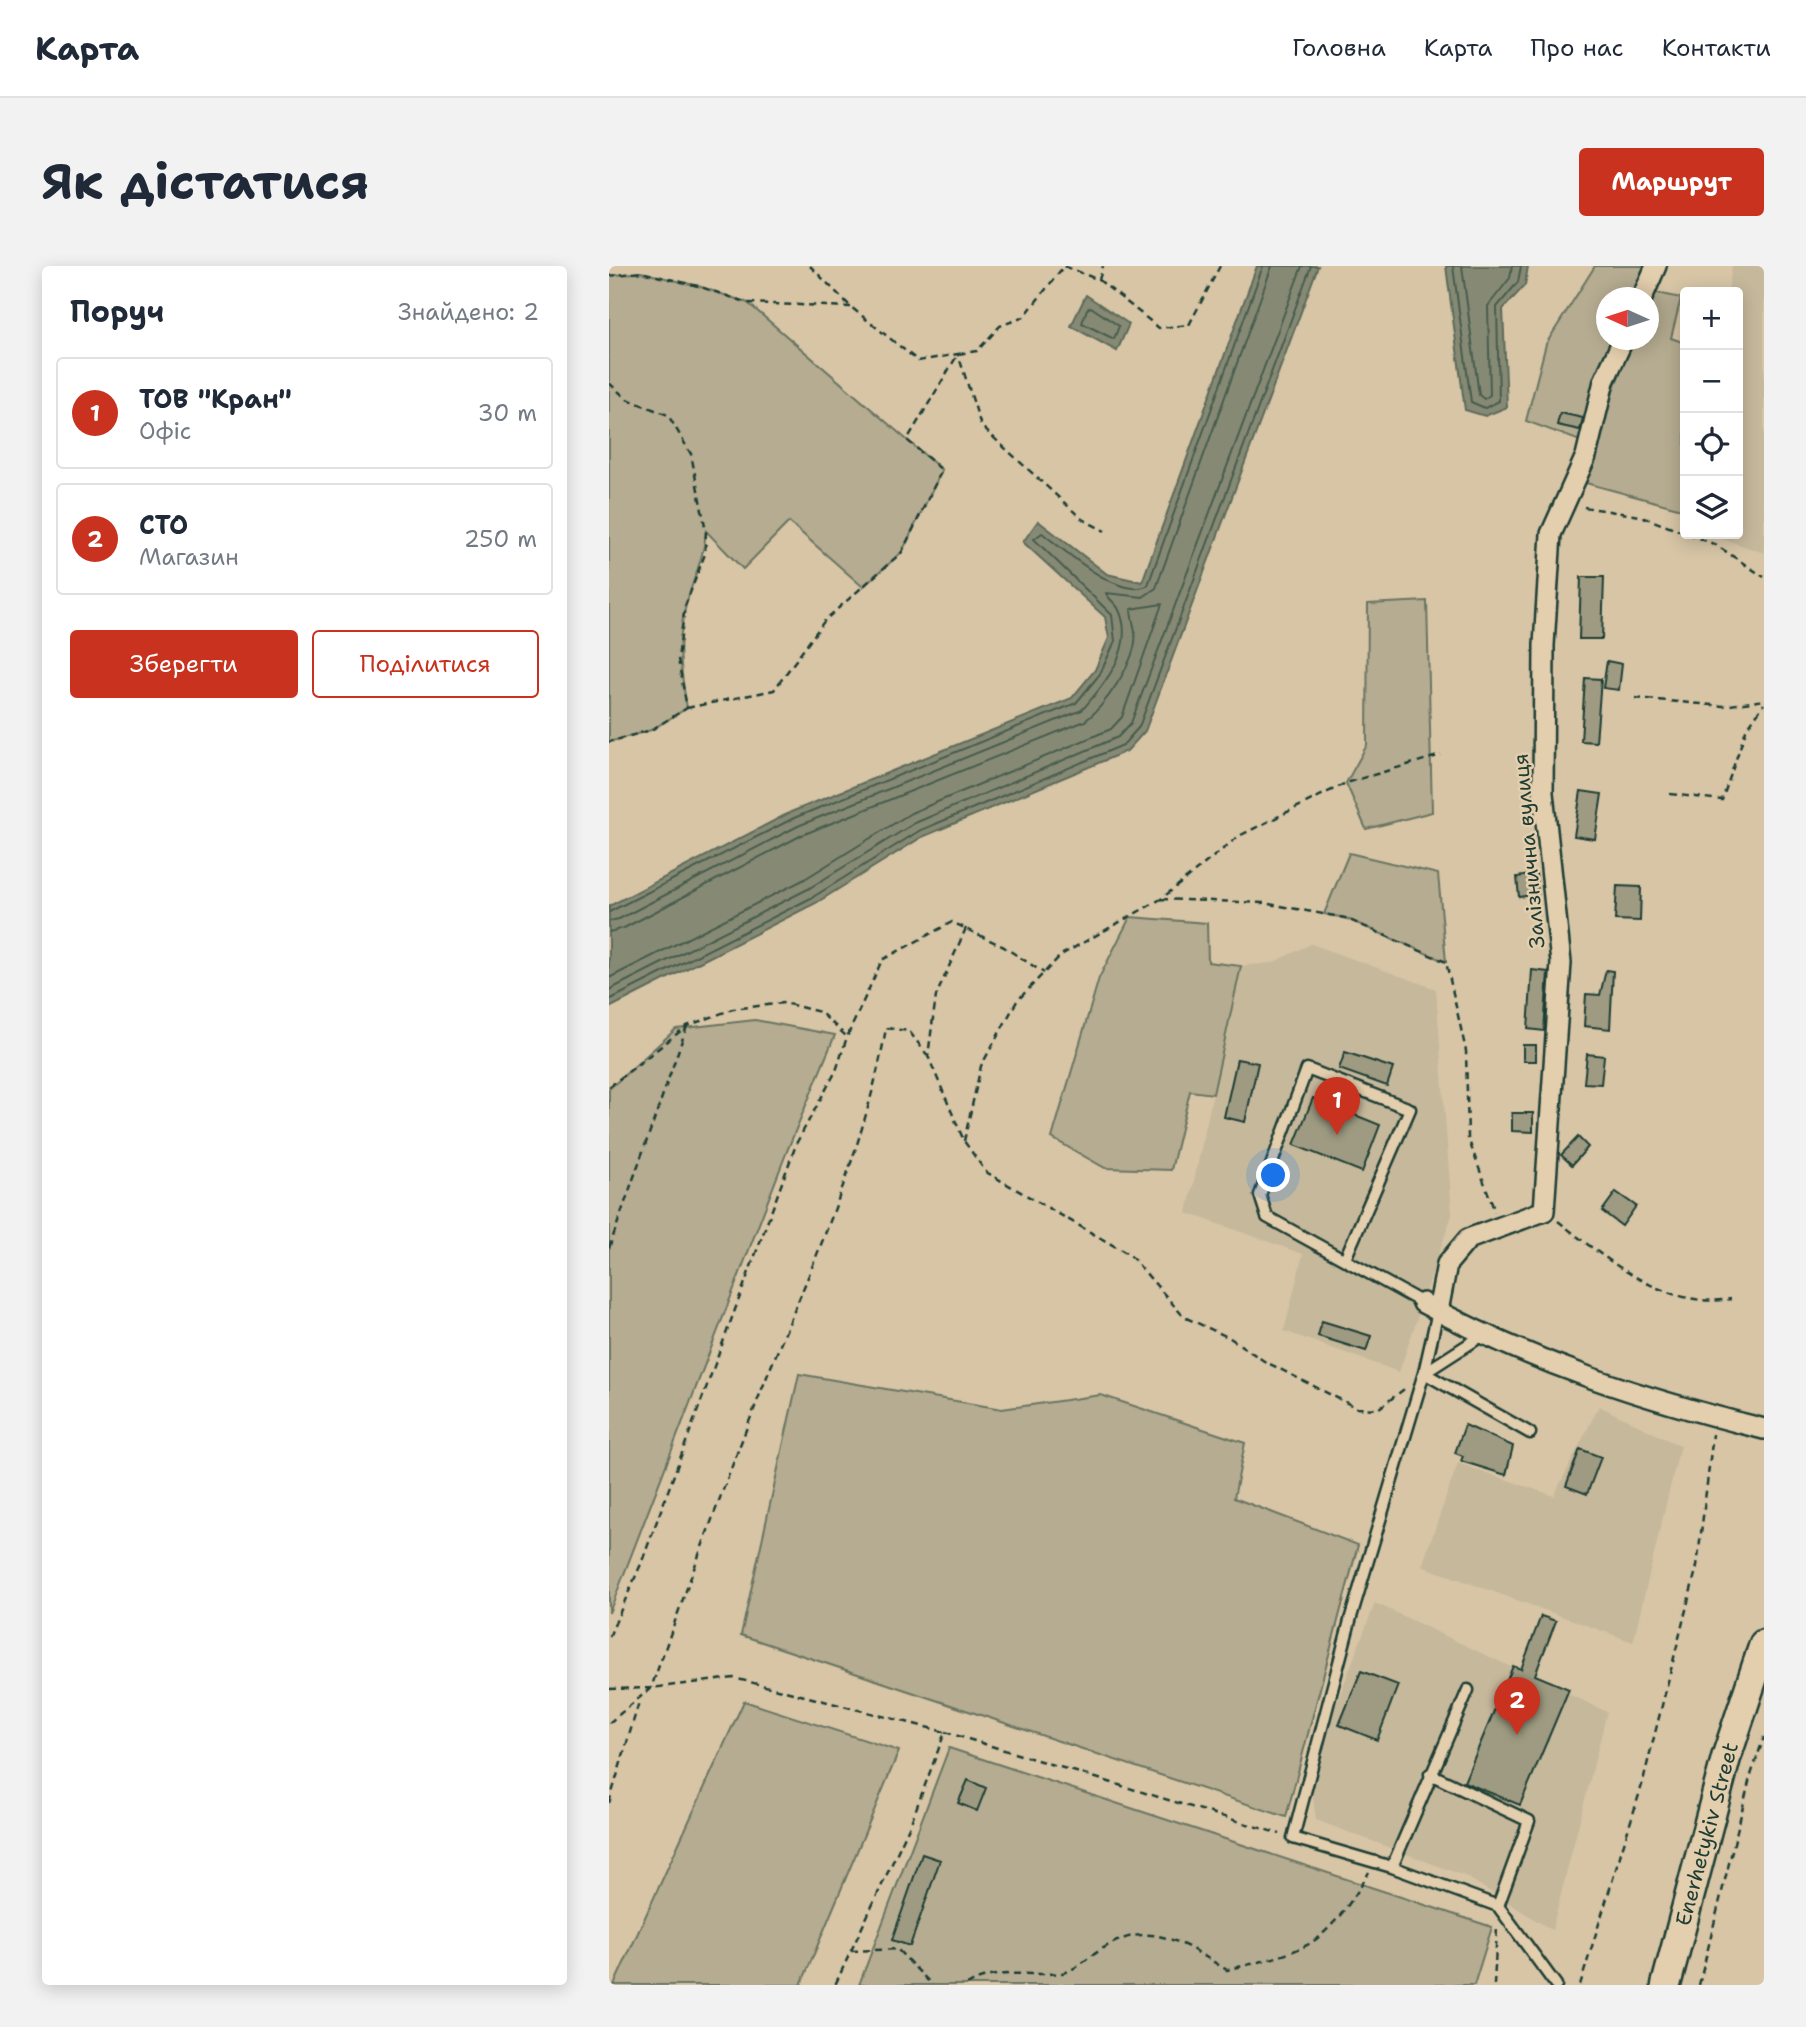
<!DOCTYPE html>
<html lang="uk">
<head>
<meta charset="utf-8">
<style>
	:root { --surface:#fff; --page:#f2f2f3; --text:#1f2937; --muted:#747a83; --line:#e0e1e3; --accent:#c8321e }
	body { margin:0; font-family:"Shantell Sans",sans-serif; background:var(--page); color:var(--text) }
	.controls { position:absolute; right:21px; top:21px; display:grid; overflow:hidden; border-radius:7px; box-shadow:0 4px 18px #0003 }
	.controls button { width:63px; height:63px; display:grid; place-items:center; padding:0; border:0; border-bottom:2px solid var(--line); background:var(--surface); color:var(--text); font:35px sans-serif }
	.compass { position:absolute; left:987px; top:21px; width:63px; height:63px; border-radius:50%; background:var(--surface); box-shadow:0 4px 18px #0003; rotate:273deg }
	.you { position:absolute; left:665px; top:910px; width:24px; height:24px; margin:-18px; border:5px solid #fff; border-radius:50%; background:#1a73e8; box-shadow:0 0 0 10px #1a73e833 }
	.badge { display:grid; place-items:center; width:46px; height:46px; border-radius:50%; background:var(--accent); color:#fff; font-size:23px; font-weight:700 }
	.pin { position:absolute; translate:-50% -58px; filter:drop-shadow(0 2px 4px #0008) }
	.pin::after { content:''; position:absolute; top:37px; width:24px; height:21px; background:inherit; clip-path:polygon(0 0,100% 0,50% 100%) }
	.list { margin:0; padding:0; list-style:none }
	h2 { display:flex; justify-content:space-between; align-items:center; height:91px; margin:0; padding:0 28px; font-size:30px }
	h2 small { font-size:23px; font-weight:400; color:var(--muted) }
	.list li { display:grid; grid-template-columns:46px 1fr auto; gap:21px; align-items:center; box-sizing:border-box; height:112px; margin:0 14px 14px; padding:0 14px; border:2px solid var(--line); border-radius:7px }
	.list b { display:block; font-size:26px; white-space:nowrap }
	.list p { margin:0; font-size:23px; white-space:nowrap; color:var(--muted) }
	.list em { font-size:23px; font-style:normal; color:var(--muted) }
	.actions { display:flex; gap:14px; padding:21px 28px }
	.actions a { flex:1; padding:16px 0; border:2px solid var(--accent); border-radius:7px; text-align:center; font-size:24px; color:var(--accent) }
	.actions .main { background:var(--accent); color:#fff }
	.icon { flex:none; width:38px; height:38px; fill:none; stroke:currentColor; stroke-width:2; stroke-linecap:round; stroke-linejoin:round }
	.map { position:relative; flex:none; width:1155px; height:1719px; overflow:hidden; border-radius:7px }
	header { display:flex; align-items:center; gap:42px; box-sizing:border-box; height:98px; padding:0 35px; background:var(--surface); border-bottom:2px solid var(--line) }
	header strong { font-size:33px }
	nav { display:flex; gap:38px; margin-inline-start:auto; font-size:24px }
	.intro { display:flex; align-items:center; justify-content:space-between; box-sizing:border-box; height:168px; padding:0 42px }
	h1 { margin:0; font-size:49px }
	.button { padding:18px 32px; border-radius:7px; background:var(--accent); color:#fff; font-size:24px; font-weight:700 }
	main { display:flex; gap:42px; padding:0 42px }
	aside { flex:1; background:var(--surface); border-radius:7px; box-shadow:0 4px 18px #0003 }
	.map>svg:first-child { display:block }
	.built { fill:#c6b89b }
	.green { fill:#b5ac91; stroke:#6a7462; stroke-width:2 }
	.water { fill:#868a74; stroke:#5d6b5a; stroke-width:2 }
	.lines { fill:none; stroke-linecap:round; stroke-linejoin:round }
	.shore { stroke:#485c4e; stroke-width:2 }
	.building { fill:#9e9b82; stroke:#1f3d34; stroke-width:2 }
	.lane-casing { stroke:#1f3d34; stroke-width:15 }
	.street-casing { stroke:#1f3d34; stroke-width:24 }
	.secondary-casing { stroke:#1f3d34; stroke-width:33 }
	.path { stroke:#1f3d34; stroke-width:2.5; stroke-dasharray:7 5; stroke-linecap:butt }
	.lane { stroke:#e3cead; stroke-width:10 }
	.street { stroke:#e3cead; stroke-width:19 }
	.secondary { stroke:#e3cead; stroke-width:28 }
	.labels { text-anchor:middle; stroke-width:5; stroke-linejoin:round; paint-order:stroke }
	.street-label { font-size:21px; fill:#1f3d34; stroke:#e3cead }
</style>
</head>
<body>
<header>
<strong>Карта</strong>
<nav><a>Головна</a><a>Карта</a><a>Про нас</a><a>Контакти</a></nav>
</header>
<div class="intro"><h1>Як дістатися</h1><a class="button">Маршрут</a></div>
<main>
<aside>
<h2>Поруч<small>Знайдено: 2</small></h2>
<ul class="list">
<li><span class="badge">1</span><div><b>ТОВ &quot;Кран&quot;</b><p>Офіс</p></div><em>30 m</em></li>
<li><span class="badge">2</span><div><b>СТО</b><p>Магазин</p></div><em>250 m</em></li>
</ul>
<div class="actions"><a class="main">Зберегти</a><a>Поділитися</a></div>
</aside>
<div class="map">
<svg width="1155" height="1719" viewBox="0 0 1155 1719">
	<rect width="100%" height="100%" fill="#d7c5a6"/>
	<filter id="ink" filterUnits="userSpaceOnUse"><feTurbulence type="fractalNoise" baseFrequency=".0143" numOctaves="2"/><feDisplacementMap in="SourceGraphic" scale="14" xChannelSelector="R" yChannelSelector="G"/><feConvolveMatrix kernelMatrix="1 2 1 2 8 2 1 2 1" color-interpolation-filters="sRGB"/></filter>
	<g filter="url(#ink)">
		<path class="built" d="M1123 0H1155V287L1100 268H1129V26H1119Z
			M702 678 827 723 843 949 790 1106 675 1065 694 988 578 947 632 700 663 697Z
			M990 1140 1071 1180 1024 1376 813 1300 849 1197 945 1230Z
			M766 1337 998 1446 943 1664 856 1610 707 1554 701 1507Z"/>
		<path class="green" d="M986 0H1036L1022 31 998 32V74H1003L985 114 971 175 917 155 937 78Z
			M32 6 89 20 139 37 333 204 293 286 254 321 180 256 134 303 97 265C95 292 84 313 77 339 67 374 72 407 78 442L42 464 0 476V10Z
			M1044 26 1072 32 1062 72 1076 77V244L977 217 1006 119 1025 74H1040V38Z
			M818 335 823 546 757 563 737 517 758 479 759 338Z
			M740 587 829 608 837 696 736 652 715 648Z
			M521 651 598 657 599 696 632 700 604 828 581 825 562 904 496 902 443 872 490 712Z
			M146 754 226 769 178 885 0 1347V823L67 763Z
			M190 1108 393 1143 492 1129 636 1177 625 1232 749 1279 677 1551 132 1369Z
			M135 1435 290 1485 192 1719H5Z
			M340 1482 883 1661 865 1719H250Z"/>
		<path class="water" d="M648 0H709L536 465 518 485 313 571 207 637 0 742V640L182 546 463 432 486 404 500 372 496 351 414 276 429 255 498 308 533 316Z
			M837 0H919L916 19 894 43 898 141 876 150 856 144Z
			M477 29 520 58 508 85 462 60Z"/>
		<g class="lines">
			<path class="shore" d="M844 0 862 136 876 142 890 135 888 41 909 16 912 0
				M853 0 870 129 875 133 881 129 879 40 901 12 903 0
				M482 41 510 60 505 73 473 57 478 43Z
				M0 646 185 552 467 437 491 408 506 375 503 349 425 273 433 267C454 283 512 336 539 319L654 0
				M0 655 10 653 189 560 473 444C496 418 527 381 510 344 507 337 500 334 497 327L534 331 547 322 663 0
				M0 666 15 662 193 569 476 455C495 441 523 400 526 376 528 365 522 353 522 343L553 338 513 451 502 463 302 547 194 614 0 712
				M0 724 199 623 306 557 509 471 522 457 693 0
				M0 734 204 631 310 565 514 479 530 461 702 0"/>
		</g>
		<path class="building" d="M951 147 974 152 971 164 948 159Z
			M972 311H995L993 373H970Z
			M998 395 1013 398 1010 424 994 422Z
			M976 412 992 413 987 476 972 475Z
			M972 525 993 528 986 573 965 570Z
			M927 608 929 628 910 631 908 611Z
			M1008 620 1032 621 1031 655 1006 654Z
			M923 704 939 706 935 765 919 763Z
			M997 704 1004 705 1001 763 975 760 977 728 991 729Z
			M914 779H927V795H914Z
			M736 786 784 802 778 820 730 803Z
			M978 788 995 790 992 818 975 817Z
			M628 793 649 797 636 856 615 851Z
			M704 832 771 859 753 906 685 879Z
			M903 847H924V866L903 865Z
			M969 871 979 881 963 899 952 889Z
			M1007 926 1027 940 1013 960 993 945Z
			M713 1055 762 1070 757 1085 709 1070Z
			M856 1159 904 1180 897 1209 852 1195 854 1190 846 1187Z
			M971 1183 992 1191 978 1228 957 1220Z
			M932 1350 947 1355 926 1409 960 1423 911 1539 855 1516 904 1400 912 1403Z
			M752 1405 789 1419 768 1474 730 1459Z
			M359 1514 377 1522 368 1545 349 1537Z
			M313 1588 331 1594 301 1680 283 1674Z"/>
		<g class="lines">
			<defs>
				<path id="lane" d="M736 993 801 843 698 803 651 929 658 951 814 1037
					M829 1045 815 1107 742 1351 684 1572 783 1601 889 1640 947 1719
					M874 1069 815 1107 921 1167
					M821 1508 920 1555 889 1640
					M783 1601 859 1424"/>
				<path id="street" d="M1033 32 1047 0
					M814 1037C923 1097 1035 1133 1155 1163
					M829 1045 838 998 859 973 935 945 952 697 934 527 935 379 942 268 977 190 995 115 1014 74"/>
				<path id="secondary" d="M1057 1719 1117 1492 1155 1378"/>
			</defs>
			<use href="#lane" class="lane-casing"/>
			<use href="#street" class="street-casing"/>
			<use href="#secondary" class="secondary-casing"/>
			<path class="path" d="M201 0 242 41 309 95 349 88 372 160 473 253 496 265
				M0 10 32 6 89 20 139 37 242 41
				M490 14 494 0
				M0 117 18 133 59 149 82 188 97 265 96 288 76 340 69 393 78 442 42 464 0 476
				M975 241 1031 250 1076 267
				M1079 268 1107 279 1155 311
				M1026 432 1114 440 1155 434
				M78 442 165 424 216 354 293 286 333 204 298 174 349 88 368 85 391 60 415 51 455 0 490 14 550 62 580 59 611 0
				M1061 528 1113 534 1137 464 1155 438
				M552 633 655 637 736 652 837 696 857 785 859 872 886 946
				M357 662 327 730 319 790 355 875 377 906 521 989 575 1051 621 1072 655 1095 748 1142 769 1143 798 1121
				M0 821 78 760 124 743 175 737 211 746 238 771
				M355 875 372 800 408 735 452 689 552 633 630 570 737 517 832 489
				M949 955C997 993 1057 1044 1122 1033
				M0 982 78 760
				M0 1371 32 1298 188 876 227 805 238 771 273 694 343 656 395 681 435 707
				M0 1423 42 1422C79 1319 116 1215 157 1113 203 1000 256 884 277 762L300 765 319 790
				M0 1457 42 1422 125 1412 336 1466 301 1559 226 1719
				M336 1466 671 1568
				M0 1537 30 1436
				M242 1685 288 1683 323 1719
				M358 1719C388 1701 420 1711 453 1707 465 1705 480 1691 490 1685 541 1651 573 1677 618 1704 644 1697 672 1692 696 1680 720 1669 748 1629 760 1606
				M885 1719 888 1661
				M971 1719 1033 1519 1088 1300 1104 1168
				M1090 1719 1141 1512 1155 1471"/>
			<use href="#lane" class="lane"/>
			<use href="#street" class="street"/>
			<use href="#secondary" class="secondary"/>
		</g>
	</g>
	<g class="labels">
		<g class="street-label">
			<text transform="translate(920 585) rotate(-95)" y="7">Залізнична вулиця</text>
			<text transform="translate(1098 1568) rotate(-75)" y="7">Enerhetykiv Street</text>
		</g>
	</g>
</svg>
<div class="controls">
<button>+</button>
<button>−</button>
<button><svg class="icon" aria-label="locate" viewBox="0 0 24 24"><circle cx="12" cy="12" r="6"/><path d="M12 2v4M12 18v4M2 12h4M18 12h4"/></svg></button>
<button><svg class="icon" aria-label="layers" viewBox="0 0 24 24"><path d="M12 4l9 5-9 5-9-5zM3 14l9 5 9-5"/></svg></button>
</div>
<svg class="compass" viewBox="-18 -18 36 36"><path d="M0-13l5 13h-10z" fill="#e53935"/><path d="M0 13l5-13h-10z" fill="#747a83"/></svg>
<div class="you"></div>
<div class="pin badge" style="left:728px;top:869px">1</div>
<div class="pin badge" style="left:908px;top:1469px">2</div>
</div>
</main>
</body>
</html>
